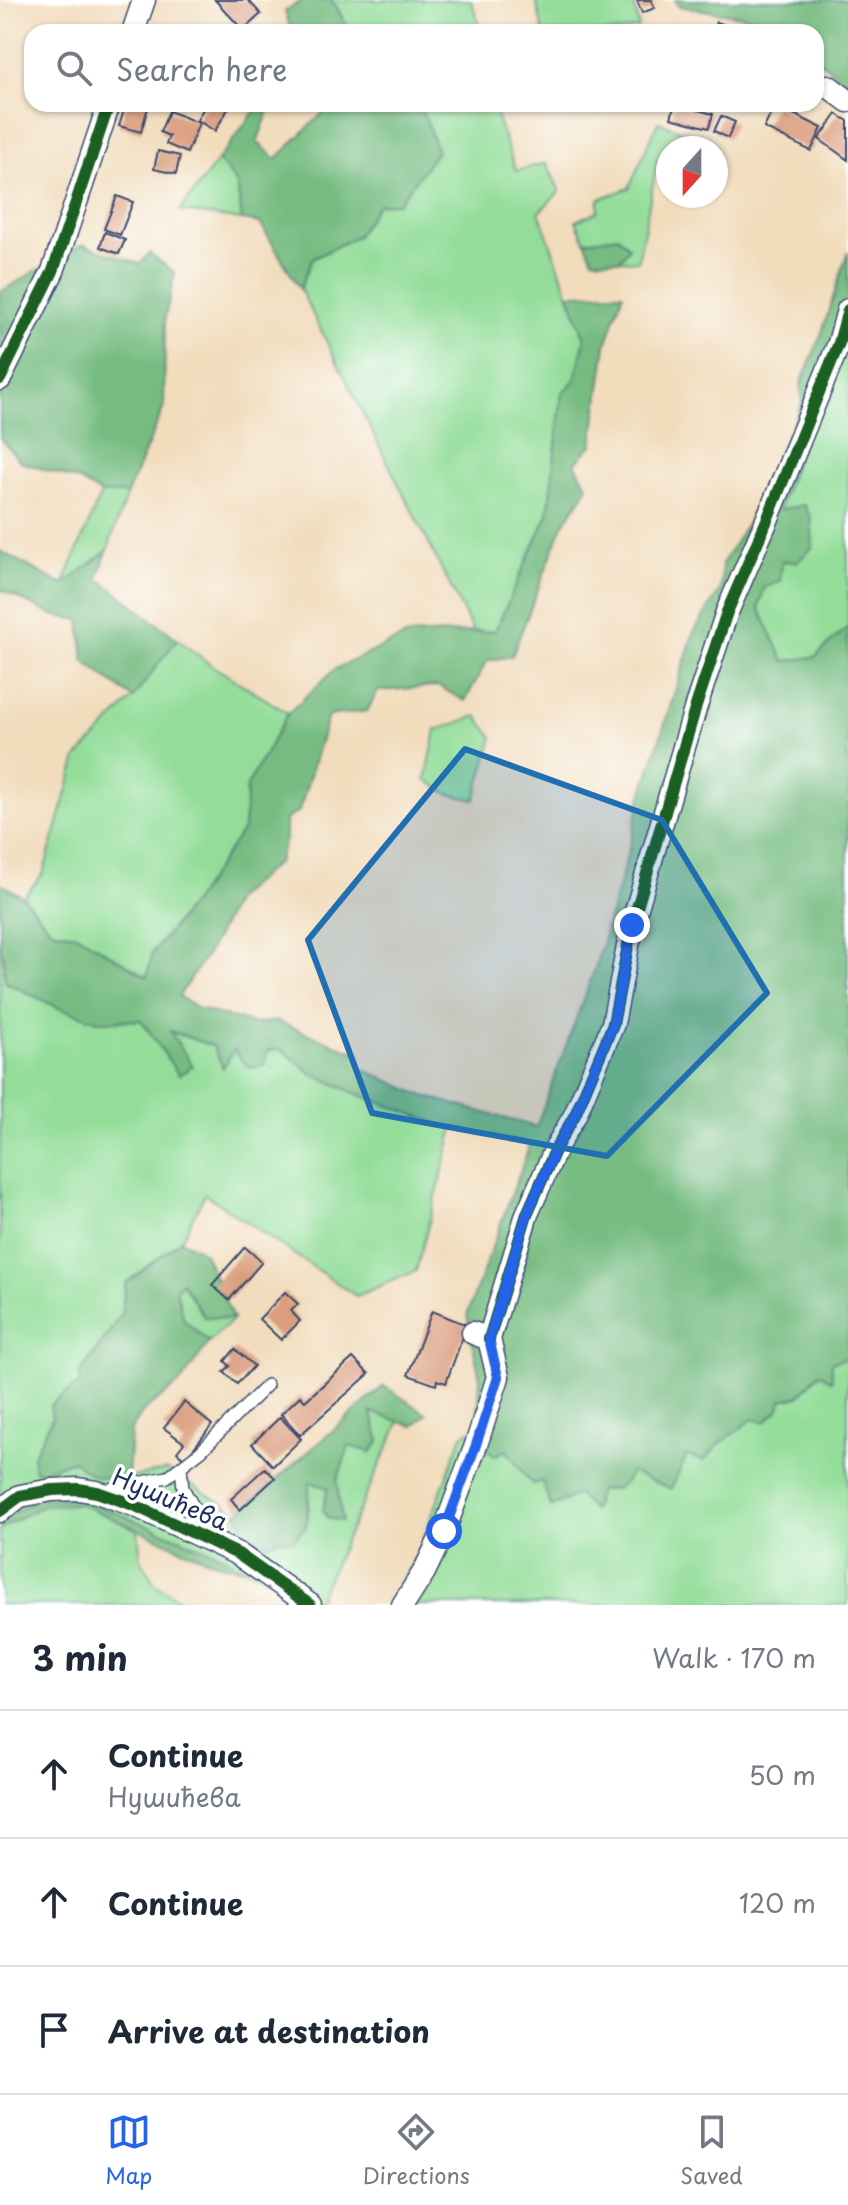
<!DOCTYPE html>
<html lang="en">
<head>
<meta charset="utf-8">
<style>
	:root { --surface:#fff; --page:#f2f2f3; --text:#1f2937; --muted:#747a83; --line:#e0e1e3; --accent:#2563eb }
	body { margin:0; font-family:"Playpen Sans",sans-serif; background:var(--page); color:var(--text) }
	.compass { position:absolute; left:656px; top:136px; width:72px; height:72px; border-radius:50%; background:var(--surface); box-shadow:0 2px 6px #0004; rotate:201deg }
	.stop { position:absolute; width:24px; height:24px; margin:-18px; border:6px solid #2563eb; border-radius:50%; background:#fff }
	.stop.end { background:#2563eb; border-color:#fff; box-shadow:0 2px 8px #0008 }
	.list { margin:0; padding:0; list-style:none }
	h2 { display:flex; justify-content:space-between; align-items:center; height:104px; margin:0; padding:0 32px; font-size:34px }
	h2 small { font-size:26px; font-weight:400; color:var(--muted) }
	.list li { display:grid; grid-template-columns:52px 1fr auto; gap:24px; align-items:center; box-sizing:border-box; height:128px; padding:0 32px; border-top:2px solid var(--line) }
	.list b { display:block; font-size:30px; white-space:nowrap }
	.list p { margin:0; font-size:26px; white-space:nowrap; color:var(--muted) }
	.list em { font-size:26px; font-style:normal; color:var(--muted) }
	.icon { flex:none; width:44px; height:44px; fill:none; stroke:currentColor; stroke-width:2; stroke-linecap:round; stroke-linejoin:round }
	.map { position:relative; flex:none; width:848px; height:1605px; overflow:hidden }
	.search { position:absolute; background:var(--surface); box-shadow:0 2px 6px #0004; left:24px; right:24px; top:24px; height:88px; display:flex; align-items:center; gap:20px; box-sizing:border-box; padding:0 28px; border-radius:24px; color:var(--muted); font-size:30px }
	.sheet { height:488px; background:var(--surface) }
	nav { display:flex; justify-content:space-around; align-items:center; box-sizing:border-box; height:112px; border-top:2px solid var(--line); background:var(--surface); font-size:22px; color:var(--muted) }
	nav a { display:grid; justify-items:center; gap:4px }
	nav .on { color:var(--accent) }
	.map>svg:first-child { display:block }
	.green { fill:#93dd99; stroke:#57867c; stroke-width:2 }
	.forest { fill:#76bc81; stroke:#487670; stroke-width:2 }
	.building { fill:#da9d7e }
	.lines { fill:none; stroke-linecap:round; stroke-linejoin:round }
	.lane-casing { stroke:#3b496c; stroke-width:14 }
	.street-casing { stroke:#3b496c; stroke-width:25 }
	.lane { stroke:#fff; stroke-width:11 }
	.street { stroke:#fff; stroke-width:22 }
	.cycleway-casing { stroke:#fff; stroke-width:17 }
	.cycleway { stroke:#1b5e20; stroke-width:12 }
	.route { stroke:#2563eb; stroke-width:10 }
	.marked { fill:#1f6fb2; fill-opacity:0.2; stroke:#1f6fb2; stroke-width:6; stroke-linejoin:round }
	.labels { text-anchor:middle; stroke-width:7; stroke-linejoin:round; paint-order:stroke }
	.street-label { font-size:24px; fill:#1b2f5e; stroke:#fff }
</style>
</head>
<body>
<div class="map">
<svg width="848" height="1605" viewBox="0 0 848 1605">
	<rect width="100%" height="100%" fill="#fff"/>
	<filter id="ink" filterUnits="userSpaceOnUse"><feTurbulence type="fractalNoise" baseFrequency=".0125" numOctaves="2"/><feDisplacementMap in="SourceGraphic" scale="16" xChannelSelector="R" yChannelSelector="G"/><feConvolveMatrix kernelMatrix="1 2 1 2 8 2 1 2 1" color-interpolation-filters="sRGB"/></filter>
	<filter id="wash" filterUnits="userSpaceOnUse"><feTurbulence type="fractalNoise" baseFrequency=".006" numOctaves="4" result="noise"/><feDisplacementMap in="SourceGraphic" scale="32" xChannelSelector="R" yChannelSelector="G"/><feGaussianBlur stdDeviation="1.8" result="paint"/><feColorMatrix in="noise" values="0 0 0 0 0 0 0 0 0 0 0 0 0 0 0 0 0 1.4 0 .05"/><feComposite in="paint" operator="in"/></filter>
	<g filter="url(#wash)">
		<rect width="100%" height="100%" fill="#f1dcbb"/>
		<path class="green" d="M330 0H471L482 32H350L336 6Z
			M536 0H633L639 27 619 32H543Z
			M417 104H492L516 171 546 163 560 191 539 212 585 339 575 380 562 393 548 514 495 632 473 631 300 289 312 259 357 236 427 121Z
			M658 122 693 135 673 148H668V151L658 158 638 261 620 260 629 247 618 236 585 241 576 221 598 211 599 199 629 188Z
			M218 160 237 184 242 220 180 211Z
			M848 316V627L815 657 784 661 759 608 778 510Z
			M101 494H127L107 551 63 585Z
			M177 639 211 665 288 713 247 786 244 828 199 894 152 953 148 977 76 934 51 930 23 897 43 874 77 758 133 698Z
			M477 716 493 737 475 800 449 794 426 780 436 730Z
			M0 951 98 1021 141 1020 179 1075 168 1031 213 1046 234 1049H281L311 1073 357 1094 454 1128 416 1271 356 1296 205 1194 181 1240 126 1283 121 1315 80 1373V1383L50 1405 52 1418 33 1456 36 1471 45 1470 74 1460 104 1478H128L167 1470 238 1513 251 1549 306 1527 309 1506V1481L328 1488 337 1481 349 1445 371 1412 400 1421 318 1600 80 1498 37 1499 0 1521Z
			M182 1282 204 1317 233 1319 209 1342 184 1320 176 1291Z
			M848 1358V1605H387L418 1553 462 1435 477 1427 506 1450 532 1484 542 1481 565 1501C569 1499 572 1496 576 1494 598 1485 620 1500 631 1471L671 1488 687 1454 704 1461 719 1444 753 1419 765 1422 782 1400 799 1396 831 1362Z
			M58 1503 81 1504 138 1530 141 1560 155 1584 188 1605H0V1529L43 1505Z"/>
		<path class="forest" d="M303 0H330L336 6 350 32H294L290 28 285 11Z
			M675 0H848V84L816 58V32H782L767 20 678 6Z
			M260 104 270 108 257 142 276 159 322 114 323 104H417L427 121 437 152 398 203 378 204 357 236 312 259 300 289 260 223 242 220 237 184 218 160Z
			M618 236 629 247 620 260 593 259 585 241Z
			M82 244 140 264 149 253 175 273 165 317 164 407 127 494H101L78 480 21 462 0 438V292Z
			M848 251V303L779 510 804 505 811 518 813 547 797 562 782 561 780 581 764 588 759 608 784 661 815 657 848 627V1358L832 1362V1381L819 1373 799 1396 782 1400 778 1411 765 1422 753 1419 719 1444 704 1461 687 1455 671 1489 631 1472C625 1487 615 1491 599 1490L593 1510 577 1494 551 1507 542 1481 532 1484 506 1450 494 1456 484 1445 477 1427 480 1379 467 1315 530 1145 446 1126 357 1094 311 1073 281 1049 268 1051 265 1065 248 1068 234 1050 223 1068 213 1046 170 1031 193 1066 179 1075 141 1020 98 1021 59 1008 5 982 3 954 0 951V883L23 897 51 930 76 934 147 977 152 954 199 894 244 828 247 786 288 713 335 669 408 635 495 631 548 514 562 393 575 380 585 339 569 294 623 293 606 345 592 445 575 463 588 487 562 527 512 656 487 661 465 701 438 686 378 691 367 711 328 716 299 811 285 820V839L278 862 236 898 209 951 179 996 196 1008 255 1024 276 1021 359 1054 360 1068 421 1095 536 1127 595 968 625 864 641 798 694 632 721 589 722 564 747 523 802 403 801 384 821 335Z
			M0 551 63 585 107 551 98 578 177 639 133 698 84 661 80 620 52 615 0 589Z
			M181 1240 204 1253 233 1319 204 1317 182 1282 176 1290 184 1320 209 1342 181 1382 143 1412 131 1430 128 1478C101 1478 92 1481 74 1460L45 1470 35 1471 33 1456 52 1419 50 1405 80 1383V1374L121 1315 126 1283Z
			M384 1386 427 1414 414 1426 371 1412 380 1441 371 1452 349 1446 337 1481 342 1521 328 1518 323 1510 328 1488 310 1482 306 1526 293 1540 278 1539 251 1550 238 1513Z
			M79 1498 221 1555 244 1569 227 1566 198 1556 81 1504 43 1505 0 1529V1521L37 1499Z"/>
		<g id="blocks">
			<path class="building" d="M215 0H248L261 14 243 30Z
				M637 0H651L655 8 642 13Z
				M716 22 747 31V32H712Z
				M126 104H149L141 132 119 126Z
				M206 104H231L215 131 197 120Z
				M675 104 713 114 709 128 671 118Z
				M775 105 822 128 811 151 764 128Z
				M169 111 199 123 187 153 166 144 169 136 160 132Z
				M837 114 848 121V160L819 139Z
				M721 116 735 122 728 138 714 131Z
				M158 151 180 156 176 174 154 169Z
				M117 196 133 202 120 235 104 229Z
				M105 232 125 240 119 254 100 247Z
				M245 1247 262 1262 229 1300 212 1285Z
				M285 1292 298 1304 291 1311 300 1321 281 1340 259 1319Z
				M432 1311 467 1325 446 1383 437 1380 436 1385 408 1375Z
				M235 1349 254 1366 237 1384 224 1372 230 1366 225 1361Z
				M353 1358 369 1374 300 1435 281 1414 300 1396 305 1401Z
				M184 1402 212 1425 185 1459 177 1452 184 1443 164 1428Z
				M280 1417 301 1439 273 1466 252 1444Z
				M265 1468 275 1478 240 1510 231 1499Z"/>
		</g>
	</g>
	<g filter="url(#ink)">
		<use href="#blocks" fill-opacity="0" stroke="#3b496c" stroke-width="2"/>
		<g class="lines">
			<defs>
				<path id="lane" d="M181 1467 183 1488 196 1511 218 1539
					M105 1490 167 1477 201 1451 267 1385"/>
				<path id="street" d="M133 32 144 0
					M828 86 848 101
					M0 379 53 271 109 104
					M489 1339 527 1214 557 1146 575 1115 613 1024 632 925 696 706 727 612 767 520 839 343 848 310
					M0 1511 20 1496 52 1490 78 1489 97 1492 134 1505 238 1554 310 1605
					M403 1605 424 1572 444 1531 476 1445 498 1377 489 1339 473 1333"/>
			</defs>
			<use href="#lane" class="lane-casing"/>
			<use href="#street" class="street-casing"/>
			<use href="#lane" class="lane"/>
			<use href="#street" class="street"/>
			<defs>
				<path id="cycleway" d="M0 379 53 271 109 104
					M489 1339 527 1214 557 1146 575 1115 613 1024 632 925 696 706 727 612 767 520 839 343 848 310
					M0 1511 20 1496 52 1490 78 1489 97 1492 134 1505 238 1554 310 1605"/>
			</defs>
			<use href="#cycleway" class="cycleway-casing"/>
			<use href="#cycleway" class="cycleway"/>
		</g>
	</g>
	<g class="lines" filter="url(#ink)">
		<path class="route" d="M444 1531 476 1445 498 1377 489 1339 527 1214 557 1146 575 1115 613 1024 632 925"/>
	</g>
	<path class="marked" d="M465 749 662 820 767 993 607 1156 372 1113 308 940Z"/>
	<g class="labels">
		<g class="street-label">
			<text transform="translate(170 1500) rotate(23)" y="8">Нушићева</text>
		</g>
	</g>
</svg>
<svg class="compass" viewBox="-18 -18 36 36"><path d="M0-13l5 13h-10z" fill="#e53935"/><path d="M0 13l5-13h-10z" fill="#747a83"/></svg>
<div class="stop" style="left:444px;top:1531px"></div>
<div class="stop end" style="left:632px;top:925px"></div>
<div class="search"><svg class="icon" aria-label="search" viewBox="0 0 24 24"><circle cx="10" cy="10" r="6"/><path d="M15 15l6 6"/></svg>Search here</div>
</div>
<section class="sheet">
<h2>3 min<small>Walk · 170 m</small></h2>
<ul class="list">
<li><svg class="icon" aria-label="ahead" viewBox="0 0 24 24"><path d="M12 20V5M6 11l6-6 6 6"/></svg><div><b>Continue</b><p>Нушићева</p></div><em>50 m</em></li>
<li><svg class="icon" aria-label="ahead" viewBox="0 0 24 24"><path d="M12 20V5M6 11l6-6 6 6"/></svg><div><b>Continue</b></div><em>120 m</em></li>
<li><svg class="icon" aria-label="arrive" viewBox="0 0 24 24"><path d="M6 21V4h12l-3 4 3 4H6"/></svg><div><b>Arrive at destination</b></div></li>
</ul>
</section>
<nav>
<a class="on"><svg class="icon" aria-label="map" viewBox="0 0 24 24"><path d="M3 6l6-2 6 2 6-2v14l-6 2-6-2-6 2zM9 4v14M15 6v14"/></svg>Map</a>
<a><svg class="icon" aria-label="directions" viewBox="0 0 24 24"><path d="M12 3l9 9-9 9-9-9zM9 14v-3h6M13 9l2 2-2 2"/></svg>Directions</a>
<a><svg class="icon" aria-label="saved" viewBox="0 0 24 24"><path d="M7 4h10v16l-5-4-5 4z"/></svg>Saved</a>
</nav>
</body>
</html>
